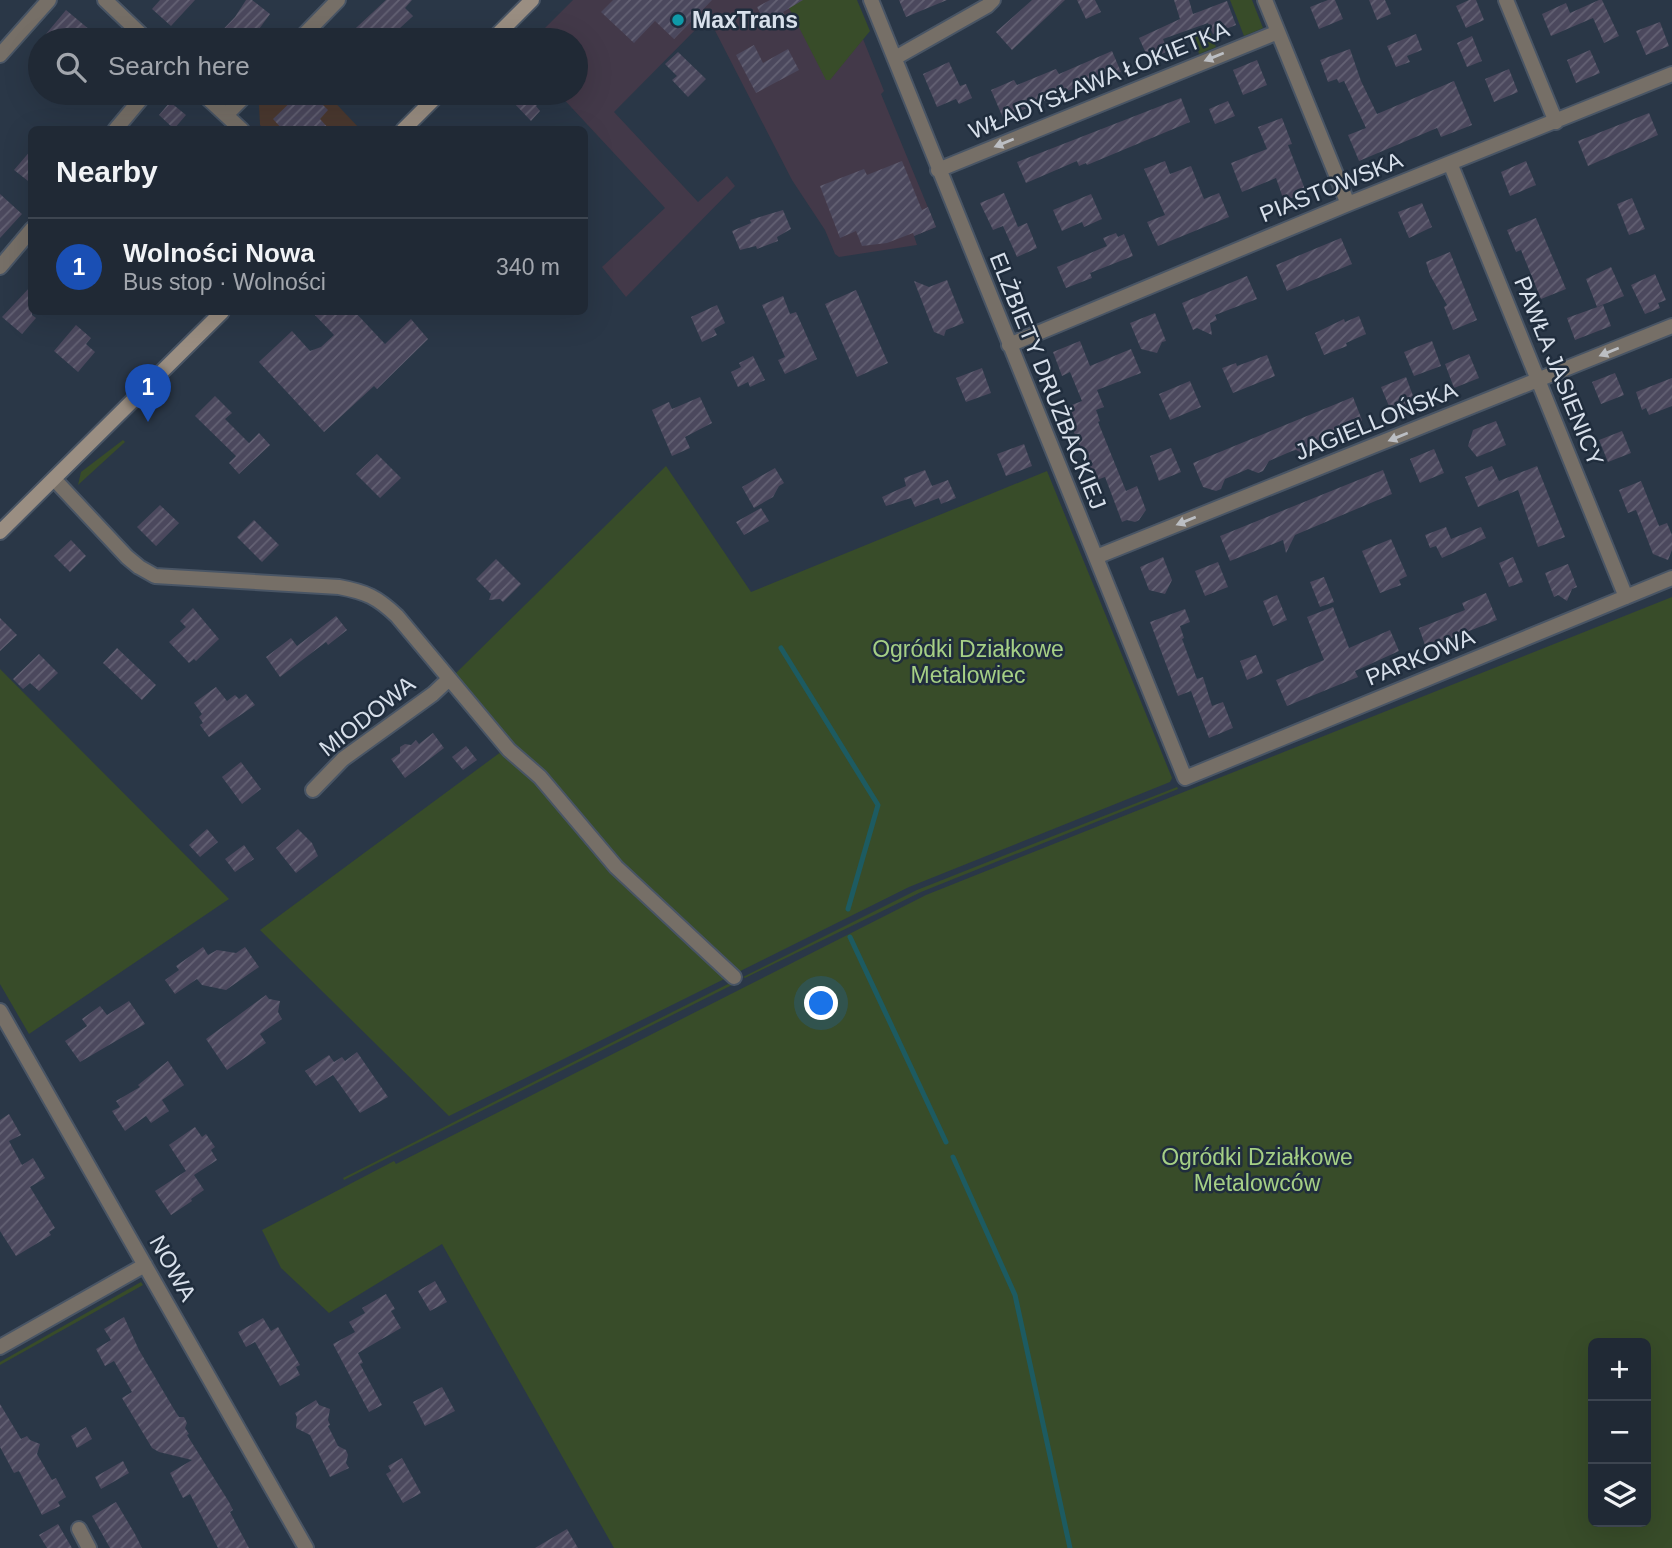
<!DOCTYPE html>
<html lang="en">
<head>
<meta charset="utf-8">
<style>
	:root { --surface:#202935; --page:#2d3541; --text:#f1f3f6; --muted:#a2a6ad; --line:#3d4550; --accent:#56c9e1 }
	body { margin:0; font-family:Helvetica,sans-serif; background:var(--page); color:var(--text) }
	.controls { position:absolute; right:21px; bottom:21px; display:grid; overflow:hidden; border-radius:10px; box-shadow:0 7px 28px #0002 }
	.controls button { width:63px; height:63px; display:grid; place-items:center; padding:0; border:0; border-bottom:2px solid var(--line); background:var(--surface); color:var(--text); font:35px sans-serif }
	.you { position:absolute; left:822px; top:1004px; width:24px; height:24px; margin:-18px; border:5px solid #fff; border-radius:50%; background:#1a73e8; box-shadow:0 0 0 10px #1a73e833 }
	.badge { display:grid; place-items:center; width:46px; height:46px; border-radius:50%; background:var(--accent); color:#fff; font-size:23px; font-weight:700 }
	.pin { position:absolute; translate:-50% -58px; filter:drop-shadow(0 2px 4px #0008) }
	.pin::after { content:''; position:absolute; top:37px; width:24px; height:21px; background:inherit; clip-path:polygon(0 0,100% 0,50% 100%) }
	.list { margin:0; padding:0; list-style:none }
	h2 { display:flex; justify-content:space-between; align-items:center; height:91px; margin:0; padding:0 28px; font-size:30px }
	h2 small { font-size:23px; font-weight:400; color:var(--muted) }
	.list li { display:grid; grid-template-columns:46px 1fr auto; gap:21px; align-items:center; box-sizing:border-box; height:98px; padding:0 28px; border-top:2px solid var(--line) }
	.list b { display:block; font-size:26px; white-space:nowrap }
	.list p { margin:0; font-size:23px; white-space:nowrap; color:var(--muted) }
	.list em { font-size:23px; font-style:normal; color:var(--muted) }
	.icon { flex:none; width:38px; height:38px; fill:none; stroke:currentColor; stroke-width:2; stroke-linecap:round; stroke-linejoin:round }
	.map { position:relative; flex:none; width:1672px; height:1548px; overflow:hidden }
	.search { position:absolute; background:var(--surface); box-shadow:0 7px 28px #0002; left:28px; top:28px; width:560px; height:77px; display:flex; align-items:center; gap:18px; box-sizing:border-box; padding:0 24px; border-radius:38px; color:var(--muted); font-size:26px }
	.panel { position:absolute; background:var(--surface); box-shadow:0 7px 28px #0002; left:28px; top:126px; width:560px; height:189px; border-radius:10px }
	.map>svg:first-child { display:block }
	.commercial { fill:#433949 }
	.education { fill:#4b3930 }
	.green { fill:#384c29; fill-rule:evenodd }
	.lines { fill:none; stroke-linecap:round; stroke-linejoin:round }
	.stream { stroke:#1d5b61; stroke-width:5 }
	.building { fill:url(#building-hatch) }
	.street-casing { stroke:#495565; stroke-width:18 }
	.secondary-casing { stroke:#495565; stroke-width:18 }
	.street { stroke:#766f67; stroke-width:14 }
	.secondary { stroke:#9a8e82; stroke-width:14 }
	.oneway { fill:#bbbec3 }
	.culture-dot { fill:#0f9aa8; stroke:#202d3d; stroke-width:2.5 }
	.labels { text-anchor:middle; stroke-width:5; stroke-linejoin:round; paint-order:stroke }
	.poi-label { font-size:23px; font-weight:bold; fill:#d8e0eb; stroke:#202d3d; text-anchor:start }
	.street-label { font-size:23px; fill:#d8e0eb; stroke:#202d3d }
	.park-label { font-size:23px; fill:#a5cf85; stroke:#202d3d }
</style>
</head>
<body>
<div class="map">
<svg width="1672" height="1548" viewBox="0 0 1672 1548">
	<defs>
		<pattern id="building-hatch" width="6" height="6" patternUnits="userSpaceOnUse" patternTransform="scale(1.75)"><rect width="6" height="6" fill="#4b485d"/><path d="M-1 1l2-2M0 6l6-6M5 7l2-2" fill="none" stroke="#646274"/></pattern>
	</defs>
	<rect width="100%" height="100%" fill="#2a3747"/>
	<path class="commercial" d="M573 0H792L830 79 863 39 884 91 881 94 936 227 914 236 917 245 839 257 835 254 825 230 792 180 708 17 614 112 698 202 727 176 735 186 626 297 602 267 665 208 558 93H576V40H533Z"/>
	<path class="education" d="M272 93H326L360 129H264L260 125 259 105Z"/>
	<path class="green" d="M792 0H857L870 31 830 80H826L789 8Z
		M1230 0H1252L1263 28 1244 36Z
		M1208 28 1216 47 1199 54 1194 34Z
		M123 440 125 442 78 485 81 472Z
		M666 466 751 592 1047 471 1172 778 1170 782 909 887 449 1116 260 930 513 743 466 694 454 675Z
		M1672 597V1548H614L442 1244 329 1313 281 1268 262 1230 394 1161 396 1164 926 895ZM1593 1343H1646V1522H1593Z
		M0 669 229 899 29 1034 0 984Z
		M1177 787 1178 789 921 892 745 978 743 977 917 890Z
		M732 982 734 984 344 1180 343 1178Z
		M141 1282 143 1285 0 1365V1362Z"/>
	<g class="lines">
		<path class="stream" d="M781 648 878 805 848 909
			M850 937 946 1142
			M953 1157 1015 1295 1070 1548"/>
	</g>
	<path class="building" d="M160 0H195L171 26 152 9Z
		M246 0H252L270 14 251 40H213L235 17Z
		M386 0H412L405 8 413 16 387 40H343Z
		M613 0H712L674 39 655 21 634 43 601 12Z
		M770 0H803L783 12 787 19 768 28 757 7Z
		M899 0H947L906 17Z
		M1032 0H1065L1012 50 996 32Z
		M1077 0H1095L1101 12 1086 19Z
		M1174 0H1189L1193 14 1227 1 1236 25 1213 34 1208 23 1163 39 1168 51 1149 60 1139 38 1180 19Z
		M1328 0H1335L1343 19 1319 29 1310 7Z
		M1369 0H1385L1391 14 1377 20Z
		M1469 0H1476L1484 20 1466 28 1456 6Z
		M1599 0H1602L1619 36 1604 43 1593 18 1551 36 1542 14 1566 3 1570 13Z
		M66 10 90 30 81 40H41Z
		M1660 22 1669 46 1646 55 1636 31Z
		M1416 34 1422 50 1407 56 1410 62 1396 67 1387 46Z
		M1472 36 1482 61 1467 67 1457 43Z
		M754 45 763 63 788 49 799 70 756 93 736 55Z
		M1350 49 1361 81 1377 114 1454 81 1472 125 1441 137 1437 128 1359 161 1348 135 1366 128 1344 81 1339 83 1337 79 1328 82 1320 60Z
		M1590 50 1600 73 1576 83 1567 60Z
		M1112 51 1121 72 1097 79 1003 118 991 90 1014 80 1017 85 1056 69 1059 74Z
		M678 52 706 79 688 97 672 80 677 76 665 64Z
		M1257 60 1267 85 1243 95 1233 70Z
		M949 62 960 86 966 84 972 98 959 104 956 99 937 107 923 74Z
		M1509 69 1518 92 1494 102 1485 79Z
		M300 93H311L328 110 320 119 330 130H283L273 119Z
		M521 93H550L536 106 540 111 531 121 512 101Z
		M1181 98 1190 122 1087 165 1086 163 1079 166 1077 161 1026 183 1017 162Z
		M1228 101 1235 116 1215 124 1209 109Z
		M170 102 186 115 174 129 159 115Z
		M1649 113 1658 135 1588 166 1578 141Z
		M1282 118 1292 144 1288 145 1306 192 1284 201 1276 178 1242 192 1231 163 1267 149 1258 127Z
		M32 149V184L14 170Z
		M902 161 922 210 928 207 936 227 914 236 913 233 887 243 862 246 856 231 840 238 820 186 864 169 867 175Z
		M1165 161 1170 174 1191 166 1204 199 1219 193 1229 217 1158 246 1147 222 1165 215 1144 169Z
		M1526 161 1536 185 1510 196 1501 172Z
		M1004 193 1018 227 1027 223 1037 248 1017 257 1003 226 993 230 980 203Z
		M0 194 22 214 0 238Z
		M1091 194 1102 219 1084 227 1082 222 1062 231 1053 210Z
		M1632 198 1645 229 1629 235 1617 204Z
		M1422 203 1432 227 1409 238 1398 212Z
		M783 210 791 229 777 237 778 241 757 249 756 246 740 250 732 231 751 223 750 220Z
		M1536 218 1566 289 1541 299 1521 250 1516 252 1507 230Z
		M1116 233 1118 237 1124 234 1133 256 1090 273 1092 278 1066 288 1057 267 1107 246 1103 238Z
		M1341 238 1352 264 1287 291 1276 265Z
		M1450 252 1477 320 1453 330 1444 307 1447 305 1430 275 1426 262Z
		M1611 267 1624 296 1597 307 1586 279Z
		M1655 274 1666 300 1658 303 1660 308 1645 314 1631 285Z
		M1247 276 1257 299 1215 315 1217 320 1210 323 1212 335 1197 328 1193 330 1182 303Z
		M947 280 964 323 946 330 944 336 934 332 914 281 929 287Z
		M32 285V315L36 318 22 334 2 317Z
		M856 290 888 363 857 377 825 304Z
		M783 296 790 314 796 312 817 359 785 374 778 360 785 357 762 305Z
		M717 305 725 323 714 329 717 335 702 342 691 317Z
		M1603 305 1611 326 1575 340 1567 318Z
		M312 312H355L385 344 411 319 428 339 377 389 374 386 324 432 259 362 292 331 310 351 321 347 334 335Z
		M1155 313 1166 341 1162 342 1157 353 1141 349 1130 323Z
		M1359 316 1366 334 1346 343 1347 346 1324 355 1315 333 1344 319 1345 322Z
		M76 325 91 338 86 344 95 352 78 372 54 351Z
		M1080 341 1090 366 1131 349 1141 373 1097 390 1104 407 1096 410 1100 421 1098 422 1126 491 1137 486 1146 510 1139 520 1135 522 1127 520 1122 522 1105 477 1094 481 1064 408 1082 401 1070 372 1062 376 1053 352Z
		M1432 341 1441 366 1414 376 1404 352Z
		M1469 354 1479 378 1454 388 1445 364Z
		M1267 355 1275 376 1233 393 1222 368 1236 363 1237 366Z
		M753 356 765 380 750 387 748 382 738 387 731 372 741 367 739 363Z
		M982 368 991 393 966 402 956 378Z
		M1615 373 1624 395 1601 404 1592 382Z
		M1406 377 1415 401 1403 419 1399 409 1391 411 1381 387Z
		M1672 378V406L1649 415 1646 408 1642 410 1636 392Z
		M1190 381 1201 407 1170 420 1159 394Z
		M215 396 232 413 225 419 249 443 259 433 270 445 239 474 229 463 236 456 195 416Z
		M700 397 712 423 685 437 690 448 672 456 652 410 669 402 672 409Z
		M1353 397 1362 420 1356 436 1339 430 1313 443 1309 456 1296 450 1292 451 1269 461 1263 471 1258 473 1248 469 1225 479 1221 489 1216 491 1203 487 1193 463Z
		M1496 421 1506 445 1477 457 1468 446 1473 430Z
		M1622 431 1631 453 1608 462 1599 440Z
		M1024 444 1032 466 1006 476 997 454Z
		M1171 448 1181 472 1159 481 1150 456Z
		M1434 449 1444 473 1420 483 1410 459Z
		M377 454 401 478 380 498 356 474Z
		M1492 466 1499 481 1537 466 1565 537 1538 547 1518 490 1478 507 1465 477Z
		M775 468 784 483 779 486 773 497 754 508 742 487Z
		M925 470 932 486 948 480 956 498 941 504 939 498 915 507 911 498 886 506 882 497 906 486 904 478Z
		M1383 470 1392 494 1295 535 1286 553 1283 540 1230 561 1220 536Z
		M1641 481 1659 526 1667 523 1672 535V550L1668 560 1653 554 1636 510 1628 513 1619 490Z
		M160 505 179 523 156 546 137 527Z
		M761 508 769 521 744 535 736 522Z
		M254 520 279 545 262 562 237 537Z
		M1446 527 1451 539 1481 527 1486 538 1442 558 1436 546 1430 548 1425 535Z
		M1391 539 1407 576 1399 580 1401 585 1380 593 1362 551Z
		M71 540 86 556 70 572 54 556Z
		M1163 557 1172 580 1165 594 1149 590 1140 567Z
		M1513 557 1523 582 1509 587 1499 563Z
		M496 559 521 584 503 602 500 599 489 600 491 594 476 579Z
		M1218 562 1228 587 1205 596 1195 571Z
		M1568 564 1577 587 1572 589 1567 601 1558 595 1554 597 1545 573Z
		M1324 577 1334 602 1320 607 1310 582Z
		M1486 593 1497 620 1426 648 1419 628 1465 610 1462 603Z
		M1277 595 1287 620 1273 626 1263 601Z
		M1333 607 1349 648 1390 630 1399 651 1355 671 1358 677 1287 706 1276 680 1324 660 1307 617Z
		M193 608 219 639 196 661 194 659 189 663 169 642 186 627 180 621Z
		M1185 609 1190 622 1180 626 1184 638 1182 639 1197 679 1203 677 1212 706 1223 702 1233 728 1209 738 1191 691 1178 696 1150 622Z
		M336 616 347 630 328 645 326 642 280 677 266 657 291 638 297 646Z
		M0 618 17 635 0 651Z
		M117 648 156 685 142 700 103 663Z
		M39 654 58 673 39 691 30 683 23 689 13 679Z
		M1256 655 1263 673 1247 680 1240 661Z
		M216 687 227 701 235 695 239 699 246 694 255 705 209 737 200 725 203 723 199 717 202 714 194 703Z
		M433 733 444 748 405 778 391 759 400 753V747L405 744 411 745 416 740 419 744Z
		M466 746 477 760 463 770 452 757Z
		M241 762 261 789 242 804 222 777Z
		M207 829 218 842 200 857 189 845Z
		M298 829 312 843 318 856 296 873 276 848Z
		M244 845 254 859 235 872 225 859Z
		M203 947 208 955 217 950 236 953 245 947 259 967 226 990 202 985 197 979 175 994 165 980 179 970 176 966Z
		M266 995 269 999 280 1001 278 1012 282 1019 260 1034 266 1043 227 1070 206 1039Z
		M129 1001 145 1024 80 1062 65 1041 87 1026 82 1019 100 1006 107 1015Z
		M357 1052 388 1097 360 1113 333 1075 316 1086 305 1071 329 1055 334 1062 342 1057 345 1061Z
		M168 1061 184 1085 162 1100 169 1111 151 1123 146 1116 125 1131 112 1111 120 1107 116 1101 140 1087 138 1085Z
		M9 1114 21 1135 9 1141 22 1165 33 1158 45 1178 30 1187 55 1228 49 1232 51 1235 16 1256 0 1231V1120Z
		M195 1127 202 1137 206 1134 215 1147 211 1150 217 1160 194 1175 204 1190 191 1199 192 1201 171 1215 155 1191 186 1171 169 1145Z
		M435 1281 447 1302 430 1311 418 1291Z
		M386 1294 395 1309 391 1311 401 1328 358 1353 363 1363 360 1364 382 1405 369 1412 333 1344 355 1332 349 1322 365 1313 362 1308Z
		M124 1317 139 1350 175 1411 179 1417H184L187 1423 185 1428 189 1434 187 1435 229 1502 233 1510 230 1512 249 1548H218L190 1494 183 1498 170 1473 192 1460 159 1452 152 1448 122 1398 132 1392 114 1361 105 1366 96 1349 111 1340 104 1329Z
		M263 1318 271 1331 278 1327 300 1365 296 1367 300 1375 280 1386 255 1342 246 1347 238 1332Z
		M442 1387 455 1411 425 1426 413 1402Z
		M316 1400 319 1405 330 1409 328 1420 330 1425 328 1426 338 1446 346 1450 348 1455 346 1463 349 1468 330 1477 310 1435 296 1428 297 1417 295 1413Z
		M0 1404 21 1439 27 1436 30 1440 40 1444 37 1454 52 1480 56 1478 66 1497 58 1502 60 1506 42 1515 19 1471 14 1473 0 1447Z
		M86 1427 92 1439 77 1448 71 1436Z
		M402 1458 421 1493 403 1503 386 1474 391 1471 388 1466Z
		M123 1461 129 1473 101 1489 95 1477Z
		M116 1502 135 1534 142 1548H110L92 1516Z
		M58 1524 72 1548H47L39 1535Z
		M567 1529 578 1548H535Z"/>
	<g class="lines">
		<defs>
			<path id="street" d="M105 0 147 40
				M871 0 1185 778 1672 578
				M1265 0 1348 204
				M1506 0 1556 122
				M299 40 338 0
				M0 55 49 0
				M895 58 987 6 993 0
				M202 93 242 130
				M226 115 248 93
				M115 130 146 93
				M1450 163 1626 597
				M938 170 1278 32
				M0 267 32 229
				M1009 345 1348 204 1672 74
				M54 479 127 557 139 567 155 576 339 587C366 592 377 597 397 616L509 750 540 777 616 867 734 977
				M1096 557 1672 326
				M313 790 343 759 433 694 449 679
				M0 1011 306 1548
				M0 1347 145 1265
				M79 1529 89 1548"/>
			<path id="secondary" d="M492 40 532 0
				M403 130 440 93
				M0 532 222 312"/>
		</defs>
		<use href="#street" class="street-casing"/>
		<use href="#secondary" class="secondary-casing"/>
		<use href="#street" class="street"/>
		<use href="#secondary" class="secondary"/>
	</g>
	<defs><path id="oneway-solid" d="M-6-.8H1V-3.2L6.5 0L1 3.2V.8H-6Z" transform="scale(1.75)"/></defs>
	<g class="oneway">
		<use href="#oneway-solid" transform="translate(1214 57) rotate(158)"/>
		<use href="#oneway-solid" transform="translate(1004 143) rotate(158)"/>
		<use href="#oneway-solid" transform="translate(1609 352) rotate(158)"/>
		<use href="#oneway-solid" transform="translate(1398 437) rotate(158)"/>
		<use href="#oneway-solid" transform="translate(1186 521) rotate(158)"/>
	</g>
	<circle class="culture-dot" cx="678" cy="20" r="7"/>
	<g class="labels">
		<g class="poi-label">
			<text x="692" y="28">MaxTrans</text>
		</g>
		<g class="street-label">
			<text transform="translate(1099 80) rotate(-22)" y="8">WŁADYSŁAWA ŁOKIETKA</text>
			<text transform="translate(1331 187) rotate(-22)" y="8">PIASTOWSKA</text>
			<text transform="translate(1559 371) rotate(68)" y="8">PAWŁA JASIENICY</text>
			<text transform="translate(1048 381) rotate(68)" y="8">ELŻBIETY DRUŻBACKIEJ</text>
			<text transform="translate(1376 421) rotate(-22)" y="8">JAGIELLOŃSKA</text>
			<text transform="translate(1420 657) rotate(-22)" y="8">PARKOWA</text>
			<text transform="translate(367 716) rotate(-38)" y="8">MIODOWA</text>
			<text transform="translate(173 1268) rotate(61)" y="8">NOWA</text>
		</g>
		<g class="park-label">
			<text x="968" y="657">Ogródki Działkowe<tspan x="968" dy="26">Metalowiec</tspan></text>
			<text x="1257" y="1165">Ogródki Działkowe<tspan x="1257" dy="26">Metalowców</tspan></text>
		</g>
	</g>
</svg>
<div class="controls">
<button>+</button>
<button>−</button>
<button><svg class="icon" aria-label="layers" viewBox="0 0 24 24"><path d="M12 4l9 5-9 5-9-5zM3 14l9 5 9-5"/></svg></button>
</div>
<div class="you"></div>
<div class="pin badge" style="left:148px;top:422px;background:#1a4fb4">1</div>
<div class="search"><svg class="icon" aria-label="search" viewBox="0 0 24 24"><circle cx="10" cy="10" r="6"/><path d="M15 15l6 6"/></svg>Search here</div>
<section class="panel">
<h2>Nearby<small></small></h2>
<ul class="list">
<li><span class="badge" style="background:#1a4fb4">1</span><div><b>Wolności Nowa</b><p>Bus stop · Wolności</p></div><em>340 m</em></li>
</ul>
</section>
</div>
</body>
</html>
